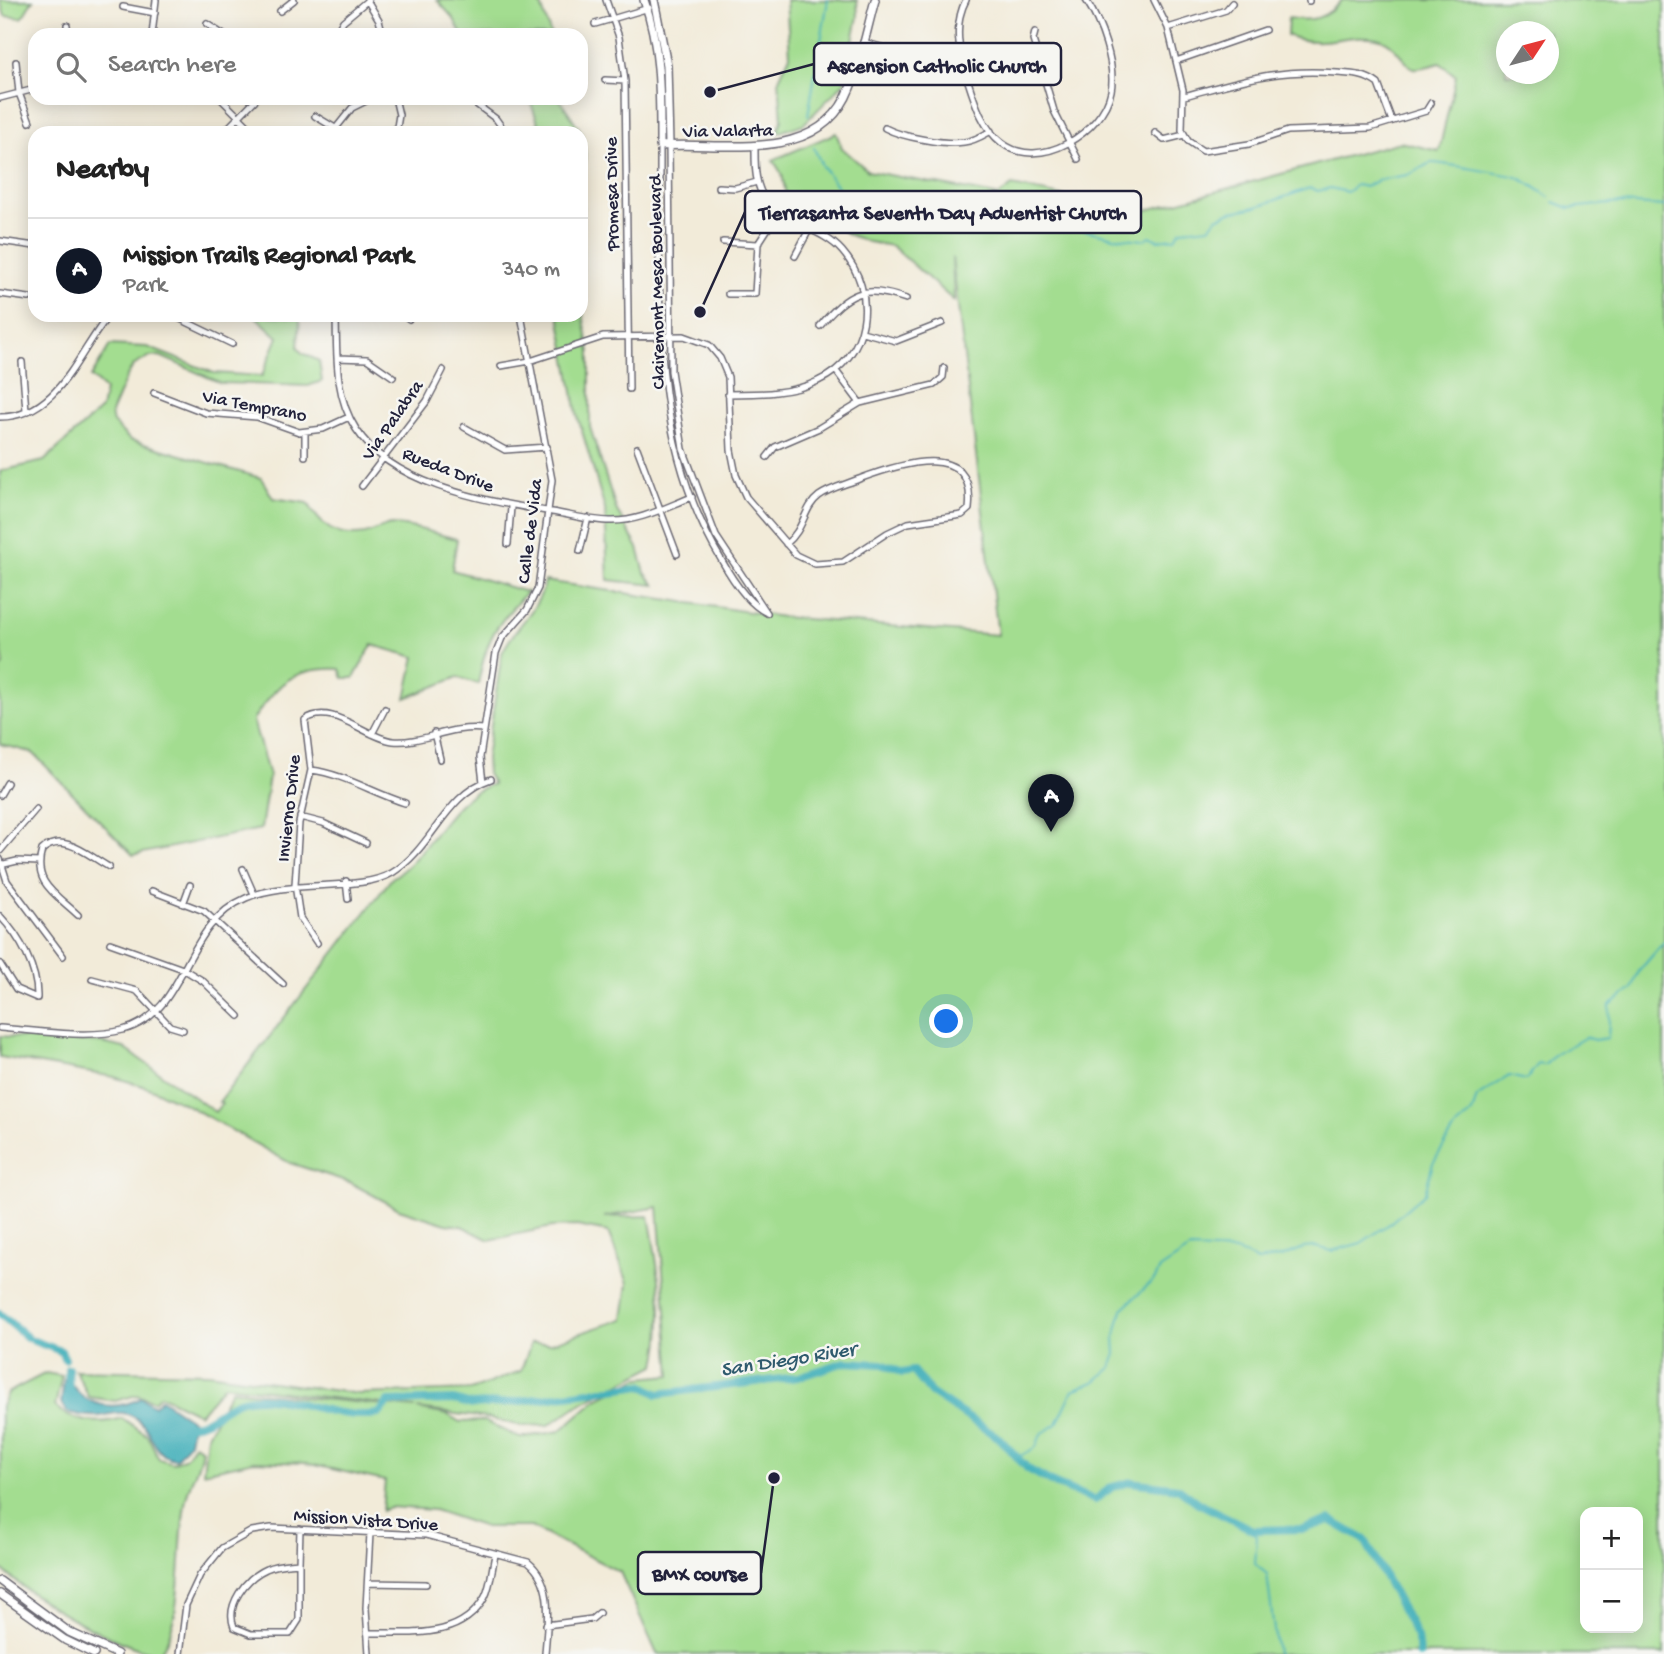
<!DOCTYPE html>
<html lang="en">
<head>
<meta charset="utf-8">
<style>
	:root { --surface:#fff; --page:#f6f6f6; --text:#222; --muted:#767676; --line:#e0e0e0; --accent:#111827 }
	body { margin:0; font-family:"Gochi Hand",sans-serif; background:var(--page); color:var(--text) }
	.controls { position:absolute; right:21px; bottom:21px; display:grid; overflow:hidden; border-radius:14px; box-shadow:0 4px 18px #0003 }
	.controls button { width:63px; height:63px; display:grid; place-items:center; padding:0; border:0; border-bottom:2px solid var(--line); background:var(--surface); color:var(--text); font:35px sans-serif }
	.compass { position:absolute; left:1496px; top:21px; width:63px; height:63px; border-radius:50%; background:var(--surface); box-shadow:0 4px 18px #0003; rotate:54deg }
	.you { position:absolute; left:947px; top:1022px; width:24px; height:24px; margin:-18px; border:5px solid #fff; border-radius:50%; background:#1a73e8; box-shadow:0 0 0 10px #1a73e833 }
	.badge { display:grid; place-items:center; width:46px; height:46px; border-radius:50%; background:var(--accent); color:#fff; font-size:23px; font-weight:700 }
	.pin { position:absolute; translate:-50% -58px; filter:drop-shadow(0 2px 4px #0008) }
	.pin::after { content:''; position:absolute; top:37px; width:24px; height:21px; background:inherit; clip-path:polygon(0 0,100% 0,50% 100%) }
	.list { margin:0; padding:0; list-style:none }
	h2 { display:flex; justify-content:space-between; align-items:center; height:91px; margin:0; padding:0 28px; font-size:30px }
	h2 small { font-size:23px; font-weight:400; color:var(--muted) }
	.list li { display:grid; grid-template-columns:46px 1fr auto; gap:21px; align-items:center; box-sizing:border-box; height:105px; padding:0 28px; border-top:2px solid var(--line) }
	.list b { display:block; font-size:26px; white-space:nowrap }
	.list p { margin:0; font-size:23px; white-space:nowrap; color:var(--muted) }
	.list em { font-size:23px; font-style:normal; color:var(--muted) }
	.icon { flex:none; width:38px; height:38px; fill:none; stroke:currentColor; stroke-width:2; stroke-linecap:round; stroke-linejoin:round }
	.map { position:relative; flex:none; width:1664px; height:1654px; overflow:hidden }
	.search { position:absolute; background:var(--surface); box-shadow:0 4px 18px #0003; left:28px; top:28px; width:560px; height:77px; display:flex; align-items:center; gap:18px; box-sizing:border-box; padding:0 24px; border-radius:21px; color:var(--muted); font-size:26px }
	.panel { position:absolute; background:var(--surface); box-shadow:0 4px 18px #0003; left:28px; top:126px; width:560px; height:196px; border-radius:21px }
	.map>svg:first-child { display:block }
	.green { fill:#a3dd90; stroke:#628066; stroke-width:2; fill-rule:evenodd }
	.water { fill:#3fafb9; stroke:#30687a; stroke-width:2 }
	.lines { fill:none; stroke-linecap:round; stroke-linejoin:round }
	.stream { stroke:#3fafb9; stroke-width:2 }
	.river { stroke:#3fafb9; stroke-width:8 }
	.minor-casing { stroke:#6b6872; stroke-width:8 }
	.major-casing { stroke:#6b6872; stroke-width:10 }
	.minor { stroke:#fff; stroke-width:5 }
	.major { stroke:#fff; stroke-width:7 }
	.labels { text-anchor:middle; stroke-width:5; stroke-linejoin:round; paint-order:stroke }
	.street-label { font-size:19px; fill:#22223b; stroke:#f6f6f2 }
	.water-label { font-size:21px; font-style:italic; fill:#2e5a6d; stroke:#f6f6f2 }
	.leader { fill:none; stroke:#22223b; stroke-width:2.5 }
	.callout-dot { fill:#22223b; stroke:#f6f6f2; stroke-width:2.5 }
	.callout { fill:#f6f6f2; stroke:#22223b; stroke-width:2.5 }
	.callout-label { font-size:21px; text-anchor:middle; font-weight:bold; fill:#22223b }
</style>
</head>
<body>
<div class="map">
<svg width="1664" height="1654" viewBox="0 0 1664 1654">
	<rect width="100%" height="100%" fill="#f6f6f2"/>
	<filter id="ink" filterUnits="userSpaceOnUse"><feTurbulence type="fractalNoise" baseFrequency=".0143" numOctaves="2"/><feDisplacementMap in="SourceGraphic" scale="14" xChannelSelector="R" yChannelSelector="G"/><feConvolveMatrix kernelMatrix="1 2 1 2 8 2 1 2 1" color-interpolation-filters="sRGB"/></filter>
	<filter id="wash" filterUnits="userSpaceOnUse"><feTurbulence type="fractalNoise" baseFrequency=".00686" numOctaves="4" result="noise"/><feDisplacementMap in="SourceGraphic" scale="28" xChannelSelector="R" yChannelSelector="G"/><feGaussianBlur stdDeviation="1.57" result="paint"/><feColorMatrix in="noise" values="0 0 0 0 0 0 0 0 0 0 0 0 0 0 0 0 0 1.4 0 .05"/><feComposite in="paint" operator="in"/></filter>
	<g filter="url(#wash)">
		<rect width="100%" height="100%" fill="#f2ebd9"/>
		<path class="green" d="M0 0H33L22 18 5 16Z
			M437 0H531L541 5 551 35H462L454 19Z
			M786 0H857L858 17 844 83 804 124 777 133 782 120 779 79 790 55Z
			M1342 0H1664V1654H657L620 1572 531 1527H485L434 1510 389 1507 382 1511 385 1481 305 1463 254 1461 203 1472 207 1435 231 1390 415 1408 224 1385 199 1414 160 1395 154 1401 137 1395 115 1401 89 1397 75 1370 208 1373 359 1394 471 1390 521 1371 531 1343H551L623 1319 628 1283 608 1232 577 1226 552 1227 489 1240 462 1226 446 1224 399 1209 349 1182 290 1163 185 1104 149 1088 114 1077 0 1057V1036L102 1043 124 1048 215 1112 222 1103 219 1102 392 878C432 853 446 798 493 784L487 774 486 758 502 653C514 627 539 611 545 581L782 617 998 635 952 257 954 301 892 246 868 242 850 235 786 196 782 174 773 160 836 133 842 148 868 171 996 195 967 219 1012 186 1140 212 1400 142 1439 151 1456 76 1440 63C1433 65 1421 69 1413 68 1405 66 1398 43 1377 38 1346 32 1321 50 1287 35L1288 18C1312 22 1326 19 1342 0ZM1506 32H1548V74H1506ZM658 1207 671 1375 639 1378 597 1399 560 1431 520 1438 484 1421 460 1422 448 1415 417 1409 487 1418 522 1426 549 1425 580 1404 656 1365C667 1316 658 1265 649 1216L604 1217ZM1585 1512H1638V1628H1585Z
			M529 98H559L582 133 585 156 582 188V309L590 352V427L616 509 638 548 645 573 655 585 608 580 605 509 577 414 559 315H581V133H542Z
			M254 315 300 318 298 347 302 353 319 361 322 381 308 386 221 383 160 356 149 357 133 366 125 380 111 413 113 423 130 440 261 478 273 498 308 503C320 526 337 539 365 534 374 532 382 526 392 525 413 525 436 534 457 539L452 570 527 592C494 627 487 637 478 684L458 677 406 698 415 657 372 645 354 678H343L340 669C294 667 277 683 253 720L269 776 261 829 133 855 33 753 0 744V668L4 664 0 642V471L44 461 101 409 105 390 91 377 110 345 147 347 214 373 262 376 278 337Z
			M46 1373 62 1376 55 1406C71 1423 100 1425 122 1418L148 1436 159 1459 173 1463 186 1457 194 1444 202 1449C199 1469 191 1478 187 1495 176 1534 186 1627 158 1654 114 1645 32 1600 0 1567L1 1406 7 1393Z"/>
		<path class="water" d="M64 1380H69C84 1407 114 1412 141 1398L154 1406 161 1399 193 1421 189 1442 176 1459C148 1456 156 1423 127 1414 118 1411 109 1415 100 1416 89 1417 78 1415 67 1412L61 1403Z"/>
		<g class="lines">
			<path class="stream" d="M808 115 828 0
				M814 148 822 166 840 190 876 196 897 194 910 200H931L943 207 1030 222 1055 223 1114 237 1144 240 1150 236 1158 240 1175 238 1181 230 1209 227 1217 218 1231 212 1256 207 1310 188 1318 191 1330 188 1347 192 1356 185 1366 187C1377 178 1393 178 1407 175 1416 172 1423 166 1431 163 1437 162 1509 175 1517 177 1527 181 1540 191 1549 197
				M1554 202 1569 208 1620 203 1664 206
				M1018 1457 1036 1447 1041 1434 1057 1424 1073 1390 1094 1382 1111 1368 1116 1354 1115 1338 1122 1309 1155 1279 1160 1269 1190 1249 1236 1251 1258 1261 1281 1257 1304 1248 1316 1247 1332 1251 1361 1243 1390 1223 1425 1193 1433 1163 1456 1127 1472 1113 1477 1097 1509 1076 1526 1080 1538 1064 1545 1065 1554 1055 1586 1037 1594 1040 1608 1038 1610 1005 1632 989 1639 971 1664 942
				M1253 1530 1257 1536 1255 1564 1267 1574 1277 1654"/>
			<path class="river" d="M0 1314 28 1338
				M34 1341 61 1351 65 1359
				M68 1369 69 1390
				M183 1424C208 1430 223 1402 247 1399 290 1392 330 1421 379 1414L388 1402 454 1400 472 1405 506 1403 642 1385 658 1394 798 1377 845 1362 883 1364 902 1373 913 1371 931 1393 999 1438 1028 1469 1055 1484 1095 1500 1112 1487 1131 1482 1178 1488 1198 1503 1253 1530 1304 1529 1330 1520 1365 1540 1417 1637 1419 1654"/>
		</g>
	</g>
	<g filter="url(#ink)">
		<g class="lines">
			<defs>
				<path id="minor" d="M367 0 379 20 383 35
					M606 0 619 37 625 81 629 389
					M966 0C953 24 959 53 967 78 974 100 982 128 1002 143 1039 172 1103 132 1111 91 1116 64 1101 23 1086 0
					M1154 0 1168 28 1183 90 1182 130 1188 141 1203 151 1249 144 1288 131 1370 128 1426 111 1431 103
					M1309 0V1
					M123 7 155 13
					M280 11 294 0
					M207 24 224 35
					M595 24 649 8
					M67 25 68 35
					M1168 28 1226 10 1232 3
					M1035 32 1033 40 1054 111 1078 159
					M152 35 156 0
					M335 35 343 21 368 0
					M407 35 415 33
					M863 42 928 60 962 57
					M1176 61 1265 30
					M16 62 19 93 30 122
					M605 80 625 81
					M1184 96C1241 81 1276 68 1337 73 1352 74 1365 74 1378 84L1392 121
					M0 98 35 89
					M220 98 255 133
					M395 98 399 115 396 133
					M468 98 496 119 506 133
					M315 116 335 128
					M885 128C902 137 945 145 964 142 974 141 982 136 991 131
					M223 133 257 98
					M332 133 352 108 372 98
					M1155 133 1164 140 1184 135
					M669 145 671 371 683 449 716 536 767 613
					M660 146C661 288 645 435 722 561 732 579 748 604 767 613
					M718 187 735 188 757 182
					M0 241 35 246
					M723 242 758 244
					M795 256 810 228
					M0 294 29 298
					M728 294H755L758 244 778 213
					M172 315 232 344
					M336 315C337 354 334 395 356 429 394 488 490 501 552 512 571 515 591 521 610 521 639 522 666 507 692 497
					M404 315 409 319
					M468 315H469
					M820 326C849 292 863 284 906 299
					M862 332 896 341 942 323
					M337 358 367 359 393 377
					M22 362 26 410
					M501 366 530 361 603 337 684 336 709 345 720 358 728 377 731 450 736 475 746 497 796 555 815 564 843 562 887 533 908 523 962 515 969 509C977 438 899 464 859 479 847 484 830 488 819 496 803 508 805 529 786 544
					M836 371 860 403
					M154 393 206 413 257 417 299 432 323 429 349 417
					M728 394C757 394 792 394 818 381 870 357 879 293 842 251 821 227 786 226 767 202 754 185 755 165 755 145
					M0 417C58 417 78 353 109 315
					M464 427 505 450 547 447
					M637 448 677 554
					M305 456V432
					M767 457 775 447 819 428 860 403 934 385 943 377 944 368
					M362 486 427 401 443 370
					M508 544 511 507
					M580 551 588 518
					M434 733 440 759
					M372 734 385 709
					M311 770C344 774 373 793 405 803
					M483 782 480 757 496 653 502 638 527 610 538 588 552 480 521 315
					M0 795 7 783
					M300 817 323 823 366 843
					M0 851 36 809
					M0 859 7 881 63 956
					M0 865 17 861 39 862
					M243 869 254 894
					M346 881 348 899
					M152 891 204 911 283 984
					M183 904 190 885
					M78 915C56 894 32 883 42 850 63 831 89 856 109 867
					M0 916C20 937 38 969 37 998L16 989 0 964
					M110 943 183 969 203 981 239 1016
					M317 943 300 918 295 885 299 823 311 770 305 720C331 701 366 738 393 741 422 744 449 725 484 729
					M92 979 137 991 170 1026 183 1030
					M0 1028C35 1031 90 1039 123 1030 188 1013 181 926 246 898 290 879 360 892 392 873 433 848 444 795 491 779
					M299 1563V1620L290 1634H251L234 1627C225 1605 246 1578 266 1569 276 1564 288 1564 299 1563Z
					M299 1563 300 1529
					M369 1583 426 1584
					M546 1625 592 1619 599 1613
					M367 1633C408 1632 461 1641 485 1597 491 1585 492 1568 495 1555
					M180 1654 186 1605 200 1575 222 1548 252 1531 271 1528 426 1535 528 1562C555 1584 547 1622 545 1654
					M369 1654 366 1608 370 1533"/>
				<path id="major" d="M644 0C661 47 660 97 660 146 725 141 820 166 850 88 861 60 867 29 875 0
					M654 0 667 65 669 145
					M0 1581 69 1632 117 1654
					M0 1594 65 1640 94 1654"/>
			</defs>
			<use href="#minor" class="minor-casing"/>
			<use href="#major" class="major-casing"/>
			<use href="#minor" class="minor"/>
			<use href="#major" class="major"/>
		</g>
	</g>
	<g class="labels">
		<g class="street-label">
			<text transform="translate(728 129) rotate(-1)" y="7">Via Valarta</text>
			<text transform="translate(610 194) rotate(-91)" y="7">Promesa Drive</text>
			<text transform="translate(655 282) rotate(-91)" y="7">Clairemont Mesa Boulevard</text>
			<text transform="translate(255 404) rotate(11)" y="7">Via Temprano</text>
			<text transform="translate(391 419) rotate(-55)" y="7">Via Palabra</text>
			<text transform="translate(449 468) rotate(21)" y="7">Rueda Drive</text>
			<text transform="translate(528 531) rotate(-83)" y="7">Calle de Vida</text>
			<text transform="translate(287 808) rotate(-84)" y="7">Invierno Drive</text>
			<text transform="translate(366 1518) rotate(4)" y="7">Mission Vista Drive</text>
		</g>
		<g class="water-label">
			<text transform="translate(788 1358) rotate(-9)" y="7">San Diego River</text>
		</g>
	</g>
	<path class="leader" d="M710 92L814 64M700 312L745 212M774 1478L761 1573"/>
	<g class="callout-dot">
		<circle cx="710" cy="92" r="7"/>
		<circle cx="700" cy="312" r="7"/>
		<circle cx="774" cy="1478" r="7"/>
	</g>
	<g class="callout">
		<rect x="814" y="43" width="247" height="42" rx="7"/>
		<rect x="745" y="191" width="396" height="42" rx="7"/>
		<rect x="638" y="1552" width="123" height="42" rx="7"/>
	</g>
	<g class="callout-label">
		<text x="937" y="72">Ascension Catholic Church</text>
		<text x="943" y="219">Tierrasanta Seventh Day Adventist Church</text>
		<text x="700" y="1580">BMX course</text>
	</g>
</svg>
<div class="controls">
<button>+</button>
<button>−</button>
</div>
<svg class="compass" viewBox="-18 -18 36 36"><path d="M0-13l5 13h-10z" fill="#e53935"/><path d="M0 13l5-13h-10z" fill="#767676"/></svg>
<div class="you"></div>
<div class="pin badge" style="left:1051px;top:832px">A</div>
<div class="search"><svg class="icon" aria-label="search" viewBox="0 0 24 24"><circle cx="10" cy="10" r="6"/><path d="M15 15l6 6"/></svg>Search here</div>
<section class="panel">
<h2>Nearby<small></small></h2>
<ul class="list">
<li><span class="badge">A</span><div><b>Mission Trails Regional Park</b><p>Park</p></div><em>340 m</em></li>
</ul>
</section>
</div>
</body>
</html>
